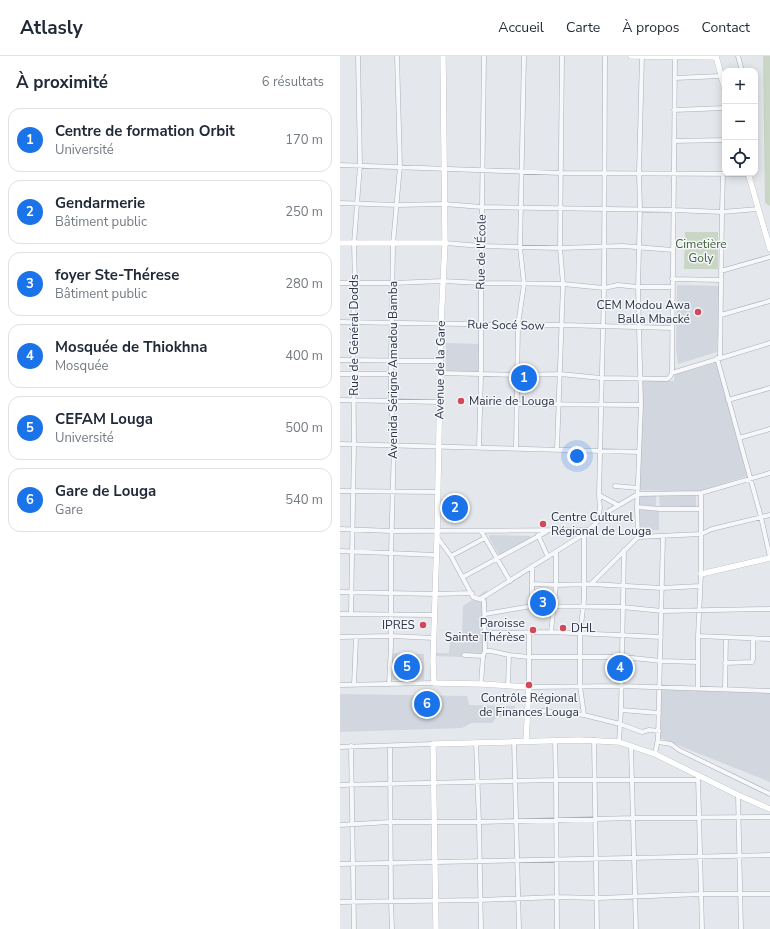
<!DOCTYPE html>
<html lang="fr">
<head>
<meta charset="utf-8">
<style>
	:root { --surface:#fff; --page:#f6f6f7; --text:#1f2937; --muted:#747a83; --line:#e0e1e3; --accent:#1a73e8 }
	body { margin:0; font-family:"Nunito Sans",sans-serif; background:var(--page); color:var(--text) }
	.controls { position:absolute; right:12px; top:12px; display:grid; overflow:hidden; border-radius:8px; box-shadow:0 2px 10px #0003 }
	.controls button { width:36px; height:36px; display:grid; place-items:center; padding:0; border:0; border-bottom:1px solid var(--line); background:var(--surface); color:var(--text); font:20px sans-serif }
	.you { position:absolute; left:237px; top:400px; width:14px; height:14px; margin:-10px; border:3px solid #fff; border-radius:50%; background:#1a73e8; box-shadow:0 0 0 6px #1a73e833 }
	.badge { display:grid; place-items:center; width:26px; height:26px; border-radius:50%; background:var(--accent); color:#fff; font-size:13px; font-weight:700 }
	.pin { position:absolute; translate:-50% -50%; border:2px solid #fff; box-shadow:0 1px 4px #0006 }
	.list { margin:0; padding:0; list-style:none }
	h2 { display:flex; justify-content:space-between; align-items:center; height:52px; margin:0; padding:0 16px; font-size:17px }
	h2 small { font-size:13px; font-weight:400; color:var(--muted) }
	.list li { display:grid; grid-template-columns:26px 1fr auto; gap:12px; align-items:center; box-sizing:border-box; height:64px; margin:0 8px 8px; padding:0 8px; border:1px solid var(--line); border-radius:12px }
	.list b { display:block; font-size:15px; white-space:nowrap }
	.list p { margin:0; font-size:13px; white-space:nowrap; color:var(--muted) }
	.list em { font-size:13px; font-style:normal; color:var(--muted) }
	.icon { flex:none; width:22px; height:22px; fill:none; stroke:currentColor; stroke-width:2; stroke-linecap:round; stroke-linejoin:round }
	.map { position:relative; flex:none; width:430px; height:873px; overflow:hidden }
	header { display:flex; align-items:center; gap:24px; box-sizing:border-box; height:56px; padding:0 20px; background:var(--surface); border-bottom:1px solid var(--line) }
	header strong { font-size:19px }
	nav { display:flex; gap:22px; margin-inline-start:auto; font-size:14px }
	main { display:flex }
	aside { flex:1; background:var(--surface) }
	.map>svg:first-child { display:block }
	.built { fill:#d2d6de }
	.green { fill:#c9d6c5 }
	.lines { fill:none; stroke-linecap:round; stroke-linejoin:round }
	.street-casing { stroke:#a9aeb7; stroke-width:5 }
	.secondary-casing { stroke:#a9aeb7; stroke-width:6 }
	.street { stroke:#f7f8fa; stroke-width:4 }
	.secondary { stroke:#fff; stroke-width:5.5 }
	.poi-dot { fill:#d1495b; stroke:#f4f6f9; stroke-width:1.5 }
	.labels { text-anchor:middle; stroke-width:3; stroke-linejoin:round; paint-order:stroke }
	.park-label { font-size:12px; fill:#3f6138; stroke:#f4f6f9 }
	.street-label { font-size:12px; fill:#2b3445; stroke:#f4f6f9 }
	.poi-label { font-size:12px; fill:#2b3445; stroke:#f4f6f9; text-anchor:end }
</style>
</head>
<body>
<header>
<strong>Atlasly</strong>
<nav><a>Accueil</a><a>Carte</a><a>À propos</a><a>Contact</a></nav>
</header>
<main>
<aside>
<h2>À proximité<small>6 résultats</small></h2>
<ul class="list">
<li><span class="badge">1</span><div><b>Centre de formation Orbit</b><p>Université</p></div><em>170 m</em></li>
<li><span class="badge">2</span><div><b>Gendarmerie</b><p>Bâtiment public</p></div><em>250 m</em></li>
<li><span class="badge">3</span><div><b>foyer Ste-Thérese</b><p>Bâtiment public</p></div><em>280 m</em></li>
<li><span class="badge">4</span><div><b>Mosquée de Thiokhna</b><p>Mosquée</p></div><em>400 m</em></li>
<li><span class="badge">5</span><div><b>CEFAM Louga</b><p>Université</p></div><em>500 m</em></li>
<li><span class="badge">6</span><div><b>Gare de Louga</b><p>Gare</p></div><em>540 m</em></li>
</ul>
</aside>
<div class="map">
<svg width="430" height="873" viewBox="0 0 430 873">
	<rect width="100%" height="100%" fill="#e4e7ec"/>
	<path class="built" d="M337 229 380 230V282L377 283V296L338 308 336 293Z
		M106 287 139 288 138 316 106 315Z
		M378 306 407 420 357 436 300 434 302 325H334V319Z
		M319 437 356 439V451L320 450Z
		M298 440H316V451H300Z
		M294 452 319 455V474L297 475Z
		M150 479 190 480 191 482 161 499 158 498 149 481Z
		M147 534 146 602 96 600V597H109L110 584 122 583 123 550Z
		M49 597 84 598V624H49Z
		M321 629 430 633V726L320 682Z
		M0 638 127 640 129 649 175 650V661H157L152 667H131L122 672 0 676Z"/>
	<path class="green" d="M423 0H430V150L425 147Z
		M345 176H378V213H344Z"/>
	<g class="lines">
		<defs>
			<path id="street" d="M398 0 402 15
				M335 22 381 20
				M334 54 385 52
				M334 85 385 84
				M0 109 221 117 408 118
				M0 147 57 149 104 148 142 151 333 154 382 156 418 153
				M105 187 141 190 220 192 283 190 333 194
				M381 215 430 201
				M332 223 381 224
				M0 227H53L103 225 141 227 223 228 264 232 278 229 298 231H332
				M381 259 430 245
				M0 266 178 269H222L332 272
				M377 302 421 461 430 501
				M380 302 382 156 383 118
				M0 304 101 305
				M100 317 177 319 220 318 261 322 327 323 329 322 332 317 335 0
				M332 317 430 287
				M0 318H51
				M0 344 99 346
				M388 344 430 332
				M177 348 301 349
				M399 382 430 373
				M0 388 299 396
				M139 391 141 319V227L144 0
				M176 392 178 269 184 228 180 191 184 0
				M217 393 223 228 220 192 222 0
				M275 430 298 432
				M0 435 98 436
				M259 439 278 449
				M297 451 320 453H361
				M257 466 260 452 259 439 264 232 265 0
				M0 473 52 475 247 474
				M141 475 170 525
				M198 479 208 501
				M97 481 111 500 133 541 139 543 142 542 144 546 145 595 143 600 141 628
				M298 481 297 451 301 349 298 231 300 153 299 117 302 0
				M0 495 96 499
				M111 500 145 482
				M123 521 206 476
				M193 528 216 529 251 528 322 532 360 530
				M251 528 298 481 361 478 372 473 430 459
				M0 536 95 538 132 537
				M142 542 244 478 269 455 298 438 361 437 430 417
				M192 550V510
				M0 558 94 559
				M11 558 14 389 13 266 15 227 14 187 20 109 18 0
				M145 558 192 550 282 551 322 555 430 553
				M211 576 216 529V496
				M145 577 211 576 321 581
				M189 577V631L281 630 430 635
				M358 580 430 583
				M0 581 51 580 94 582
				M145 595H151L169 599
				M124 599 143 600
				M385 607 412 606 413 603V582
				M49 628 51 590V497L54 389 51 345V305L53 188 60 110 57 0
				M0 629 94 627
				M14 629 16 582
				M168 629 169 599 189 601H283L321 605 358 606
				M358 633V580L361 518V437
				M385 633 386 581
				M281 654 319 657
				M188 656 204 655 244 659 280 668 302 676 309 674 319 675
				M244 659 240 630V578L244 544V478
				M254 684 257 873
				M174 685 179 873
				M215 685 216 724 217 873
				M279 686 281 654 284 494
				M318 686 331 688 339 694 430 738
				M136 687 139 766 141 873
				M11 690 14 873
				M50 690 51 845 52 873
				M0 691 93 688
				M291 691 296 873
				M315 698 318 683 323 480
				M358 721 362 873
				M0 729 216 724H358
				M398 739 401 873
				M0 769 50 766H139L294 762 430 761
				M0 808 430 799
				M0 846 140 844 216 841 258 842 361 838H430"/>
			<path id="secondary" d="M103 0 105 187 101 268 97 481 93 604 94 627 141 628 189 631 186 685
				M291 0 376 1
				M376 0 385 34
				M408 117 430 193
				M0 187H105
				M361 518 430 502
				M96 873 93 688 239 684 279 686 315 698 398 739 430 753"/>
		</defs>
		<use href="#street" class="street-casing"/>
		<use href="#secondary" class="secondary-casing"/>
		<use href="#street" class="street"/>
		<use href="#secondary" class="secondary"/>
	</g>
	<g class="poi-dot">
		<circle cx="358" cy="256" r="4"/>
		<circle cx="121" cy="345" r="4"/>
		<circle cx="203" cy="468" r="4"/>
		<circle cx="83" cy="569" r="4"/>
		<circle cx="223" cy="572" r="4"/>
		<circle cx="193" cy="574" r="4"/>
		<circle cx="189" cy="629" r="4"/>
	</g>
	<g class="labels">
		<g class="park-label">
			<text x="361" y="192">Cimetière<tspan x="361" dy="14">Goly</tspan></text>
		</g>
		<g class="street-label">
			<text transform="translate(141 196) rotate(-89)" y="4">Rue de l'École</text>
			<text transform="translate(166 269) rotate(1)" y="4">Rue Socé Sow</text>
			<text transform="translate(14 279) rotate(-90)" y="4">Rue de Général Dodds</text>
			<text transform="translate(53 314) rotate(-90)" y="4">Avenida Sérigné Amadou Bamba</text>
			<text transform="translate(100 314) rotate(-89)" y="4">Avenue de la Gare</text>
		</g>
		<g class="poi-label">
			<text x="350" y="253">CEM Modou Awa<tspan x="350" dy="14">Balla Mbacké</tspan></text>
			<text x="129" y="349" text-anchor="start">Mairie de Louga</text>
			<text x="211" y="465" text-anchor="start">Centre Culturel<tspan x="211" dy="14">Régional de Louga</tspan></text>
			<text x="185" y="571">Paroisse<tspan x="185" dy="14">Sainte Thérèse</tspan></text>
			<text x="75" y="573">IPRES</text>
			<text x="231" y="576" text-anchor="start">DHL</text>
			<text x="189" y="646" text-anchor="middle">Contrôle Régional<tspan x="189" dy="14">de Finances Louga</tspan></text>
		</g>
	</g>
</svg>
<div class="controls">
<button>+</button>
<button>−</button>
<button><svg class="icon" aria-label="locate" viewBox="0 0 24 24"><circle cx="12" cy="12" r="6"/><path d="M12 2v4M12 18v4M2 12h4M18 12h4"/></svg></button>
</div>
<div class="you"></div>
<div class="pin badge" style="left:184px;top:322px">1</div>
<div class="pin badge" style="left:115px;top:452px">2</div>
<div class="pin badge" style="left:203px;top:547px">3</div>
<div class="pin badge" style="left:280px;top:612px">4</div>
<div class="pin badge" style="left:67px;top:611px">5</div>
<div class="pin badge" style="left:87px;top:648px">6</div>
</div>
</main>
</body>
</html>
